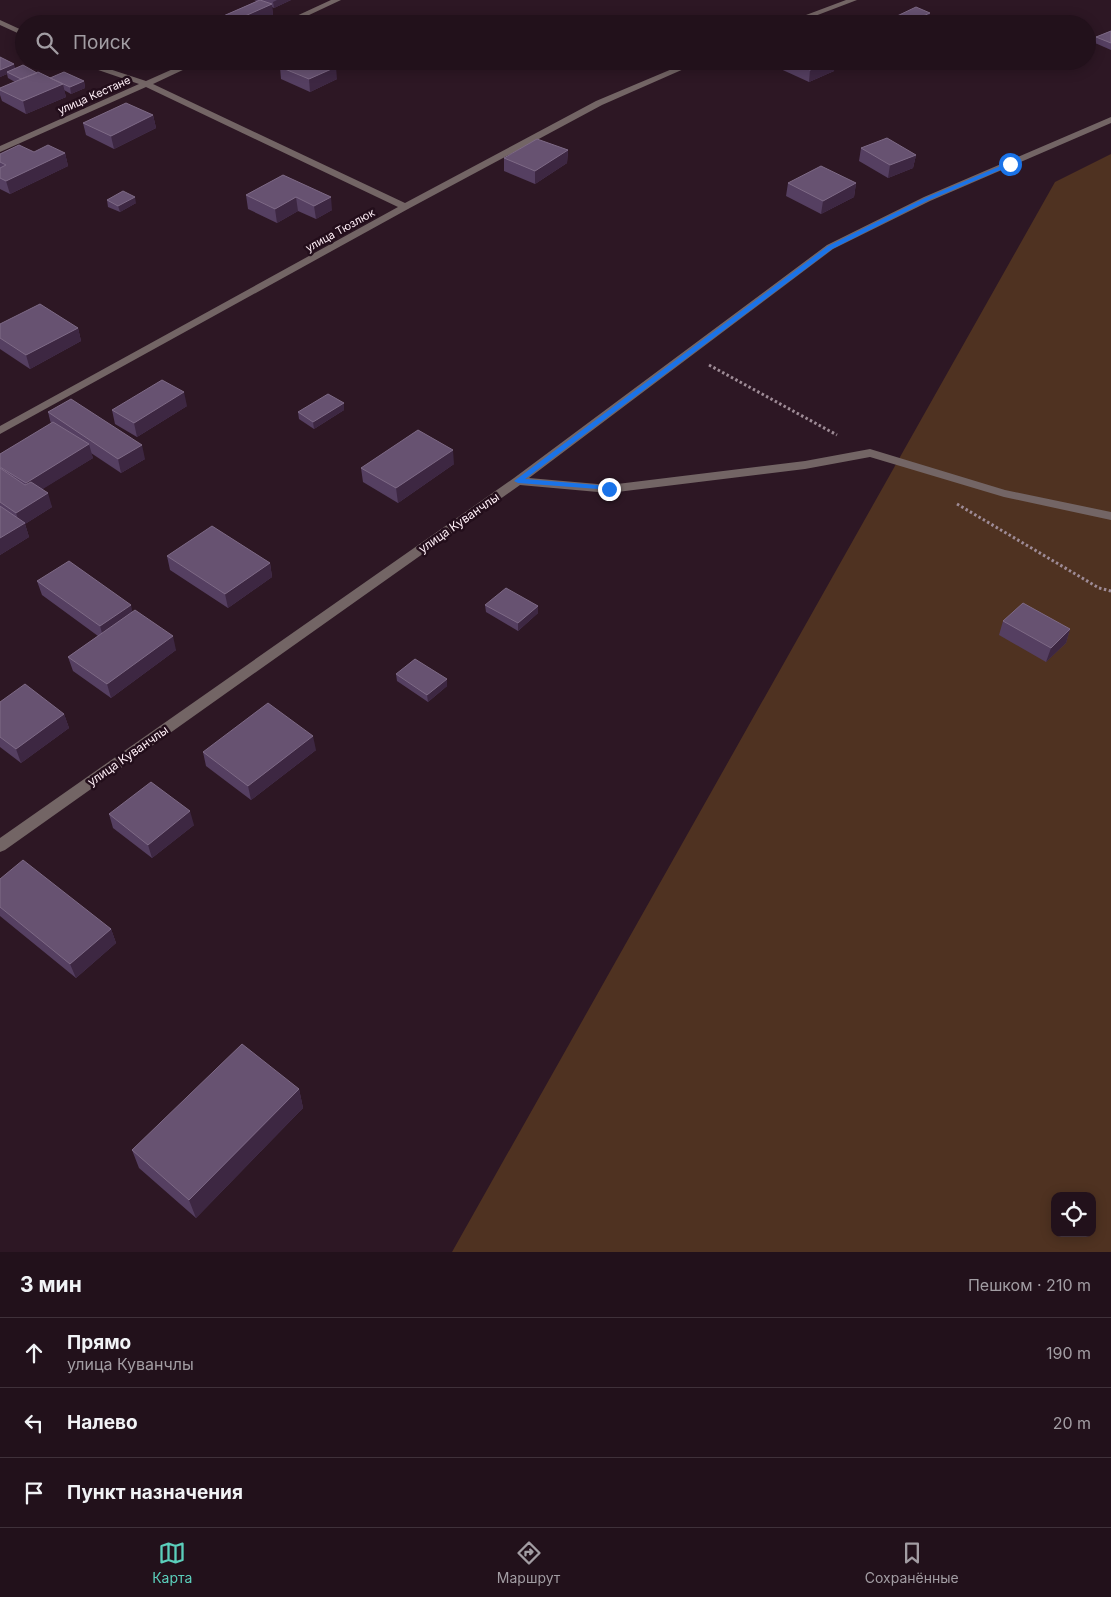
<!DOCTYPE html>
<html lang="ru">
<head>
<meta charset="utf-8">
<style>
	:root { --surface:#22111b; --page:#2a1a24; --text:#f1f3f6; --muted:#a29da3; --line:#3f313a; --accent:#5bcebb }
	body { margin:0; font-family:Inter,sans-serif; background:var(--page); color:var(--text) }
	.controls { position:absolute; right:15px; bottom:15px; display:grid; overflow:hidden; border-radius:10px; box-shadow:0 2px 12px #0003 }
	.controls button { width:45px; height:45px; display:grid; place-items:center; padding:0; border:0; border-bottom:1px solid var(--line); background:var(--surface); color:var(--text); font:25px sans-serif }
	.stop { position:absolute; width:15px; height:15px; margin:-11px; border:4px solid #1a73e8; border-radius:50%; background:#fff }
	.stop.end { background:#1a73e8; border-color:#fff; box-shadow:0 1px 5px #0008 }
	.list { margin:0; padding:0; list-style:none }
	h2 { display:flex; justify-content:space-between; align-items:center; height:65px; margin:0; padding:0 20px; font-size:21px }
	h2 small { font-size:16px; font-weight:400; color:var(--muted) }
	.list li { display:grid; grid-template-columns:32px 1fr auto; gap:15px; align-items:center; box-sizing:border-box; height:70px; padding:0 20px; border-top:1px solid var(--line) }
	.list b { display:block; font-size:19px; white-space:nowrap }
	.list p { margin:0; font-size:16px; white-space:nowrap; color:var(--muted) }
	.list em { font-size:16px; font-style:normal; color:var(--muted) }
	.icon { flex:none; width:28px; height:28px; fill:none; stroke:currentColor; stroke-width:2; stroke-linecap:round; stroke-linejoin:round }
	.map { position:relative; flex:none; width:1111px; height:1252px; overflow:hidden }
	.search { position:absolute; background:var(--surface); box-shadow:0 2px 12px #0003; left:15px; right:15px; top:15px; height:55px; display:flex; align-items:center; gap:12px; box-sizing:border-box; padding:0 18px; border-radius:28px; color:var(--muted); font-size:19px }
	.sheet { height:275px; background:var(--surface) }
	nav { display:flex; justify-content:space-around; align-items:center; box-sizing:border-box; height:70px; border-top:1px solid var(--line); background:var(--surface); font-size:14px; color:var(--muted) }
	nav a { display:grid; justify-items:center; gap:2px }
	nav .on { color:var(--accent) }
	.map>svg:first-child { display:block }
	.green { fill:#4f3221; fill-rule:evenodd }
	.lines { fill:none; stroke-linecap:round; stroke-linejoin:round }
	.path { stroke:#9e8b96; stroke-width:3; stroke-dasharray:2.5 2.5; stroke-linecap:butt }
	.street { fill:#736565; fill-rule:evenodd }
	.wall { fill:#553f61 }
	.shaded-wall { fill:#3d2742 }
	.building { fill:#675271; stroke:#7e6a86 }
	.route { fill:#1a73e8 }
	.labels { text-anchor:middle; stroke-width:5; stroke-linejoin:round; paint-order:stroke }
	.far-street-label { font-size:11px; fill:#fdedf5; stroke:#230e1b }
	.street-label { font-size:12px; fill:#fdedf5; stroke:#230e1b }
</style>
</head>
<body>
<div class="map">
<svg width="1111" height="1252" viewBox="0 0 1111 1252">
	<rect width="100%" height="100%" fill="#2d1724"/>
	<path class="green" d="M1111 154V1252H452L1055 182ZM1055 1196H1092V1233H1055Z"/>
	<g class="lines">
		<path class="path" d="M709 365 837 435
			M957 504 1099 588 1111 591"/>
		<path class="street" d="M331 0H341L290 24H279Z
			M846 0H857L794 24H782Z
			M0 20 24 31V36L0 25Z
			M72 61H85L146 81 191 61H202L153 84 405 203 596 101 691 61H702L602 105 408 209 0 434V426L398 207 146 87 0 152V146L139 84Z
			M1111 117V123L930 201 833 249 529 478 609 485 805 461 870 449 1005 490 1111 512V520L1004 497 870 457 805 469 609 493 520 485 5 850 0 852V838L514 478 827 245 924 197Z"/>
	</g>
	<path class="wall" d="M254 0H291L274 8 272 7 273 16 256 24H205L257 1Z
		M895 17 929 19 918 24H896L894 23Z
		M1111 31V50L1095 43 1096 37Z
		M0 57 15 68 37 73 50 78 84 81 85 88 71 94 64 90 66 97 26 114 2 101 0 95V88L15 82 8 78 7 74 0 77Z
		M500 61H540L520 70Z
		M775 61H835L834 71 809 82 774 66Z
		M280 67 337 79 310 92 281 79Z
		M153 115 156 128 114 149 86 135 83 123Z
		M861 148 916 155 913 168 888 178 859 161Z
		M568 150 567 163 535 184 504 171V158Z
		M34 152 65 153 68 166 10 194 0 189V154Z
		M283 175 332 210 316 219 298 211 277 223 248 209 246 195Z
		M788 183H856L854 197 821 214 786 196Z
		M107 200 136 203 120 212 108 207Z
		M0 324 78 328 81 341 30 369 0 349Z
		M187 406 137 437 115 424 112 410Z
		M344 410 314 429 299 419 298 412Z
		M48 412 145 459 121 473 91 453 93 458 42 489 52 507 25 524 29 537 0 555V454L51 424Z
		M454 464 398 503 363 482 361 468Z
		M167 556 270 563 272 577 228 608 170 570Z
		M37 581 132 612 176 650 111 698 73 671 68 657 98 636 42 595Z
		M485 605 538 606V613L518 631 486 612Z
		M1003 621 1070 629 1066 643 1046 662 999 635Z
		M396 674 447 686 428 702 397 681Z
		M0 702 64 714 69 728 21 763 0 747Z
		M316 750 251 800 206 766 203 752Z
		M109 814 194 825 152 858 113 828Z
		M0 879 111 929 116 943 76 978 0 916Z
		M299 1089 303 1108 196 1218 139 1168 132 1150Z"/>
	<path class="shaded-wall" d="M277 0H291L274 8 273 2Z
		M272 4 273 16 256 24H227Z
		M930 13 929 19 918 24H908L909 22Z
		M526 61H540L520 70V64Z
		M830 61H835L834 71 809 82 810 70Z
		M14 64 16 70 7 72V74L0 77V70Z
		M336 67 337 79 310 92 309 79Z
		M84 81 85 88 71 94 70 87Z
		M63 84 66 97 26 114 23 101Z
		M153 115 156 128 114 149 111 136Z
		M568 150 567 163 535 184V171Z
		M65 153 68 166 10 194 6 181Z
		M916 155 913 168 888 178 890 165Z
		M856 183 854 197 821 214 823 201Z
		M135 197 136 203 120 212 118 206Z
		M296 197 298 211 277 223 275 209Z
		M331 197 332 210 316 219 314 206Z
		M78 328 81 341 30 369 26 355Z
		M184 392 187 406 137 437 134 423Z
		M344 403V410L314 429 313 422Z
		M89 444 93 458 30 497 26 483Z
		M142 445 145 459 121 473 118 459Z
		M453 450 454 464 398 503 396 488Z
		M48 493 52 507 25 524 29 537 0 555V538L20 526 16 513Z
		M270 563 272 577 228 608 225 594Z
		M131 605 134 619 104 640 100 626Z
		M538 606V613L518 631V623Z
		M1070 629 1066 643 1046 662 1051 648Z
		M173 636 176 650 111 698 107 684Z
		M447 679V686L428 702 427 695Z
		M64 714 69 728 21 763 16 749Z
		M313 736 316 750 251 800 248 786Z
		M190 811 194 825 152 858 148 845Z
		M111 929 116 943 76 978 70 964Z
		M299 1089 303 1108 196 1218 189 1200Z"/>
	<path class="building" d="M260 0 272 4 227 24H205Z
		M916 7 930 13 909 22 895 17Z
		M589 21 596 24H582Z
		M1111 31V43L1096 37Z
		M0 57 14 64 0 70Z
		M291 61H323L336 67 309 79 280 67Z
		M513 61H526L520 64Z
		M791 61H830L810 70Z
		M23 65 37 73 21 79 7 72Z
		M38 72 63 84 23 101 0 90V88Z
		M64 72 84 81 70 87 50 78Z
		M126 103 153 115 111 136 83 123Z
		M887 138 916 155 890 165 861 148Z
		M537 139 568 150 535 171 504 158Z
		M19 145 34 152 48 145 65 153 6 181 0 178V168L6 165 0 162V154Z
		M821 166 856 183 823 201 788 183Z
		M283 175 331 197 314 206 296 197 275 209 246 195Z
		M123 191 135 197 118 206 107 200Z
		M40 304 78 328 26 355 0 338V324Z
		M162 380 184 392 134 423 112 410Z
		M328 394 344 403 313 422 298 412Z
		M71 399 142 445 118 459 48 412Z
		M53 422 89 444 26 483 0 467V454Z
		M418 430 453 450 396 488 361 468Z
		M0 468 25 485 31 482 48 493 16 513 0 502Z
		M0 506 25 523 0 538Z
		M212 526 270 563 225 594 167 556Z
		M69 561 131 605 100 626 37 581Z
		M506 588 538 606 518 623 485 605Z
		M1023 603 1070 629 1051 648 1003 621Z
		M135 610 173 636 107 684 68 657Z
		M415 659 447 679 427 695 396 674Z
		M25 684 64 714 16 749 0 737V702Z
		M268 703 313 736 248 786 203 752Z
		M151 782 190 811 148 845 109 814Z
		M23 860 111 929 70 964 0 907V879Z
		M242 1044 299 1089 189 1200 132 1150Z"/>
	<path class="route" d="M1010 162 1012 165 929 200 832 249 525 479 609 486 613 489 612 490 518 483 514 481 828 246 925 198Z"/>
	<g class="labels">
		<g class="far-street-label">
			<text transform="translate(94 95) rotate(-24)" y="4">улица Кестане</text>
			<text transform="translate(340 230) rotate(-29)" y="4">улица Тюзлюк</text>
		</g>
		<g class="street-label">
			<text transform="translate(459 523) rotate(-35)" y="4">улица Куванчлы</text>
			<text transform="translate(128 756) rotate(-35)" y="4">улица Куванчлы</text>
		</g>
	</g>
</svg>
<div class="controls">
<button><svg class="icon" aria-label="locate" viewBox="0 0 24 24"><circle cx="12" cy="12" r="6"/><path d="M12 2v4M12 18v4M2 12h4M18 12h4"/></svg></button>
</div>
<div class="stop" style="left:1010px;top:164px"></div>
<div class="stop end" style="left:609px;top:489px"></div>
<div class="search"><svg class="icon" aria-label="search" viewBox="0 0 24 24"><circle cx="10" cy="10" r="6"/><path d="M15 15l6 6"/></svg>Поиск</div>
</div>
<section class="sheet">
<h2>3 мин<small>Пешком · 210 m</small></h2>
<ul class="list">
<li><svg class="icon" aria-label="ahead" viewBox="0 0 24 24"><path d="M12 20V5M6 11l6-6 6 6"/></svg><div><b>Прямо</b><p>улица Куванчлы</p></div><em>190 m</em></li>
<li><svg class="icon" aria-label="left" viewBox="0 0 24 24"><path d="M17 20v-9H6M10 6l-5 5 5 5"/></svg><div><b>Налево</b></div><em>20 m</em></li>
<li><svg class="icon" aria-label="arrive" viewBox="0 0 24 24"><path d="M6 21V4h12l-3 4 3 4H6"/></svg><div><b>Пункт назначения</b></div></li>
</ul>
</section>
<nav>
<a class="on"><svg class="icon" aria-label="map" viewBox="0 0 24 24"><path d="M3 6l6-2 6 2 6-2v14l-6 2-6-2-6 2zM9 4v14M15 6v14"/></svg>Карта</a>
<a><svg class="icon" aria-label="directions" viewBox="0 0 24 24"><path d="M12 3l9 9-9 9-9-9zM9 14v-3h6M13 9l2 2-2 2"/></svg>Маршрут</a>
<a><svg class="icon" aria-label="saved" viewBox="0 0 24 24"><path d="M7 4h10v16l-5-4-5 4z"/></svg>Сохранённые</a>
</nav>
</body>
</html>
